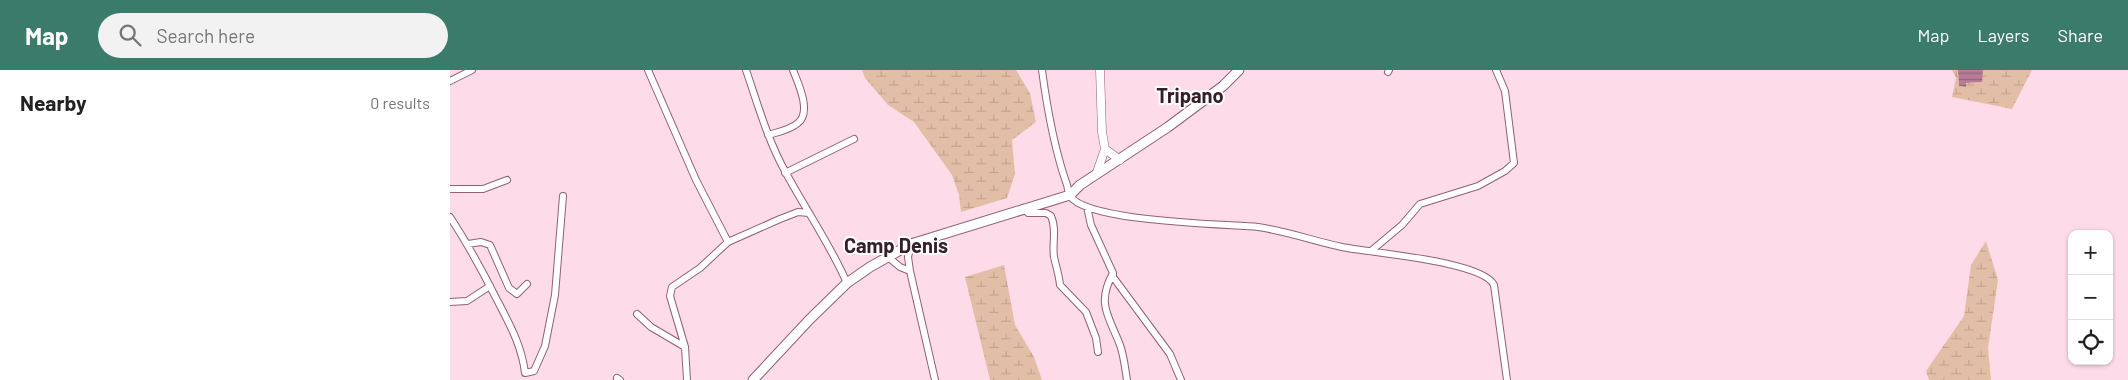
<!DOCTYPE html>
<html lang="en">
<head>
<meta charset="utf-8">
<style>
	:root { --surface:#fff; --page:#f2f2f2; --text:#222; --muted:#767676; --line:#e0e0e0; --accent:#3b7b69 }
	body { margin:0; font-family:Barlow,sans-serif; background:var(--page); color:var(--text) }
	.controls { position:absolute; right:15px; bottom:15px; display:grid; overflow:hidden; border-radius:10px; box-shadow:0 1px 4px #0004 }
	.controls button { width:45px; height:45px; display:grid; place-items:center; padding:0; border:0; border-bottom:1px solid var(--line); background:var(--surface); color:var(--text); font:25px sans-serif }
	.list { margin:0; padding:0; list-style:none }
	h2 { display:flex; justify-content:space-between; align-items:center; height:65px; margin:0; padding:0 20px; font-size:21px }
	h2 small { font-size:16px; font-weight:400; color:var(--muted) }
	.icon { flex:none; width:28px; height:28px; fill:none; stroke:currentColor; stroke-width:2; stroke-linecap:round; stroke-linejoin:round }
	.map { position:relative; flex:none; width:1678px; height:310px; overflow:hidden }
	header { display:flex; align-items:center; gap:30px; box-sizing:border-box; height:70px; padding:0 25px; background:var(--accent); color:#fff }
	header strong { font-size:24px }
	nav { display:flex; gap:28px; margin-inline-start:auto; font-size:18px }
	.search { width:350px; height:45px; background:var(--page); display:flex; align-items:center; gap:12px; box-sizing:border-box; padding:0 18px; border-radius:28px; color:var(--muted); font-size:19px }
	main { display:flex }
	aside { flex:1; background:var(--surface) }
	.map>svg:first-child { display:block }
	.wetland { fill:url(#wetland-marsh) }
	.water { fill:url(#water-rules) }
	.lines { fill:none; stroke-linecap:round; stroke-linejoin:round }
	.minor-casing { stroke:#926075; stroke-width:8 }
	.major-casing { stroke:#926075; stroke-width:9 }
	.highway-casing { stroke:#926075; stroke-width:11 }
	.minor { stroke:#fff; stroke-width:6 }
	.major { stroke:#fff; stroke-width:8 }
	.highway { stroke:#fff; stroke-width:9 }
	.labels { text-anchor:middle; stroke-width:4; stroke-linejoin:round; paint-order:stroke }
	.quarter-label { font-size:20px; font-weight:bold; fill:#352029; stroke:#fff }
</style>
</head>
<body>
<header>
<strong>Map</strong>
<div class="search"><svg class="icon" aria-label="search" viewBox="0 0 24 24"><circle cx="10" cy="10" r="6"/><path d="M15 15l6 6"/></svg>Search here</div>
<nav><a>Map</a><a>Layers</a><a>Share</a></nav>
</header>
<main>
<aside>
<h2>Nearby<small>0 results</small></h2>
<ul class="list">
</ul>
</aside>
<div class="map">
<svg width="1678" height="310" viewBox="0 0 1678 310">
	<defs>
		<pattern id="wetland-marsh" width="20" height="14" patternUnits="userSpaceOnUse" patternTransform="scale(1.25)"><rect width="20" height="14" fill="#e3bea7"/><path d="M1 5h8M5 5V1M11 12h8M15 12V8" fill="none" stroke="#c3a390"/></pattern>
		<pattern id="water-rules" width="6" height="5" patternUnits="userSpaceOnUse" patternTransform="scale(1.25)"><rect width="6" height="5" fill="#b87c95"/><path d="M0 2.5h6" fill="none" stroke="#96657a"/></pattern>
	</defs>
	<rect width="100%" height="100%" fill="#fedbe9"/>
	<path class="wetland" d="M412 0H566L580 23 586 52 562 70 565 104 557 128 511 142 509 125 502 105 464 52 438 35 415 8Z
		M1502 0H1508L1509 16 1516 17V13L1531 12 1533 0H1582L1562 39 1502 27 1506 8Z
		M1536 171 1548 210 1538 278 1541 310H1479L1476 301 1514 246 1521 195Z
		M554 195 565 255 584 287 592 310H540L515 207Z"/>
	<path class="water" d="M1508 0H1533L1532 12 1516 13V17L1509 16Z"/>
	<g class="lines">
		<defs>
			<path id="minor" d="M198 0 246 110 278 172
				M296 0C308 35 318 71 336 103 356 140 380 174 397 213
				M592 0C597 38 604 78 617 115 618 118 618 123 620 126 637 152 774 154 808 157 836 161 864 171 892 177 920 183 1033 191 1044 215L1057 310
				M938 2 939 0
				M0 11 22 0
				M318 65C328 62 340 60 348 53 362 42 348 13 343 0
				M335 103 404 69
				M0 119H33L57 110
				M637 137 641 155 663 203C646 234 659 246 670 275 674 286 675 298 677 310
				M573 138 578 143H596L601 146C607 159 602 173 604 187 606 196 609 205 610 215L636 242 646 268 648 282
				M0 147C17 173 32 200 46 228 59 253 72 276 75 303L84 301 95 276 105 225 113 126
				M18 174 31 172 40 175 59 218 67 224 77 214
				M461 174 458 187 460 201 485 310
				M921 181 952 155 970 134 1028 116 1055 101 1064 93 1055 21 1046 0
				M438 187 450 197 460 201
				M663 203V207L720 284 731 310
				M0 232 17 231 40 216
				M187 244 201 257 235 277
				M167 308 170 310
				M237 310 235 277 220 226 222 217 250 198 278 172 330 149 348 142 359 143"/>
			<path id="major" d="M655 79 670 90
				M646 105 655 79 652 62 650 0"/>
			<path id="highway" d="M303 310 360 249 397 213 420 197 461 174 620 125 630 115 718 57 773 16 789 0"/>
		</defs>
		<use href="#minor" class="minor-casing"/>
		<use href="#major" class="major-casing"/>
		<use href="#highway" class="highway-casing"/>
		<use href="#minor" class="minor"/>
		<use href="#major" class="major"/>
		<use href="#highway" class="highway"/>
	</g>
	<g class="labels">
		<g class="quarter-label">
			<text x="740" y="33">Tripano</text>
			<text x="446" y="183">Camp Denis</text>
		</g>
	</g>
</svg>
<div class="controls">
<button>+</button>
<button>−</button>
<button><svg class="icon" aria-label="locate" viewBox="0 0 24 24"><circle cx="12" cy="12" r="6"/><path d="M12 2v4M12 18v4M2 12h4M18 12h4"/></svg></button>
</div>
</div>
</main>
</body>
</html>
